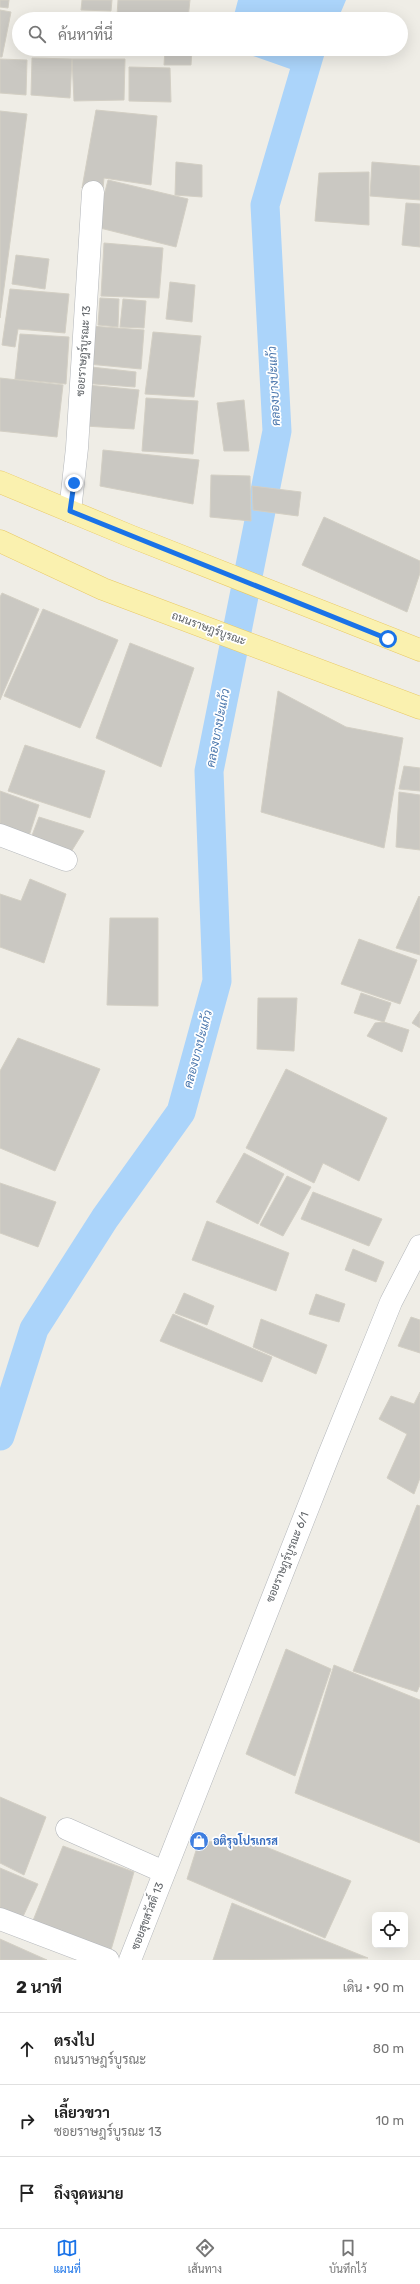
<!DOCTYPE html>
<html lang="th">
<head>
<meta charset="utf-8">
<style>
	:root { --surface:#fff; --page:#f2f2f2; --text:#222; --muted:#767676; --line:#e0e0e0; --accent:#1a73e8 }
	body { margin:0; font-family:Rubik,Sarabun,sans-serif; background:var(--page); color:var(--text) }
	.controls { position:absolute; right:12px; bottom:12px; display:grid; overflow:hidden; border-radius:6px; box-shadow:0 4px 16px #0002 }
	.controls button { width:36px; height:36px; display:grid; place-items:center; padding:0; border:0; border-bottom:1px solid var(--line); background:var(--surface); color:var(--text); font:20px sans-serif }
	.stop { position:absolute; width:12px; height:12px; margin:-9px; border:3px solid #1a73e8; border-radius:50%; background:#fff }
	.stop.end { background:#1a73e8; border-color:#fff; box-shadow:0 1px 4px #0008 }
	.list { margin:0; padding:0; list-style:none }
	h2 { display:flex; justify-content:space-between; align-items:center; height:52px; margin:0; padding:0 16px; font-size:17px }
	h2 small { font-size:13px; font-weight:400; color:var(--muted) }
	.list li { display:grid; grid-template-columns:26px 1fr auto; gap:12px; align-items:center; box-sizing:border-box; height:72px; padding:0 16px; border-top:1px solid var(--line) }
	.list b { display:block; font-size:15px; white-space:nowrap }
	.list p { margin:0; font-size:13px; white-space:nowrap; color:var(--muted) }
	.list em { font-size:13px; font-style:normal; color:var(--muted) }
	.icon { flex:none; width:22px; height:22px; fill:none; stroke:currentColor; stroke-width:2; stroke-linecap:round; stroke-linejoin:round }
	.map { position:relative; flex:none; width:420px; height:1960px; overflow:hidden }
	.search { position:absolute; background:var(--surface); box-shadow:0 4px 16px #0002; left:12px; right:12px; top:12px; height:44px; display:flex; align-items:center; gap:10px; box-sizing:border-box; padding:0 14px; border-radius:22px; color:var(--muted); font-size:15px }
	.sheet { height:268px; background:var(--surface) }
	nav { display:flex; justify-content:space-around; align-items:center; box-sizing:border-box; height:56px; border-top:1px solid var(--line); background:var(--surface); font-size:11px; color:var(--muted) }
	nav a { display:grid; justify-items:center; gap:2px }
	nav .on { color:var(--accent) }
	.map>svg:first-child { display:block }
	.water { fill:#abd4fa }
	.lines { fill:none; stroke-linecap:round; stroke-linejoin:round }
	.canal { stroke:#abd4fa; stroke-width:29 }
	.building { fill:#cac8c2; stroke:#d3cfc4 }
	.minor-casing { stroke:#b3b6ba; stroke-width:23 }
	.major-casing { stroke:#e9c964; stroke-width:23 }
	.minor { stroke:#fff; stroke-width:22 }
	.major { stroke:#faf1af; stroke-width:22 }
	.route { stroke:#1a73e8; stroke-width:5 }
	.labels { text-anchor:middle; stroke-width:3.5; stroke-linejoin:round; paint-order:stroke }
	.street-label { font-size:11px; fill:#5d6165; stroke:#fff }
	.shop-label { font-size:11px; font-weight:bold; fill:#366cbe; stroke:#fff; text-anchor:start }
	.water-label { font-size:12px; font-style:italic; fill:#4875ac; stroke:#fff }
</style>
</head>
<body>
<div class="map">
<svg width="420" height="1960" viewBox="0 0 420 1960">
	<rect width="100%" height="100%" fill="#efede6"/>
	<path class="water" d="M238 0H346L338 19H233Z
		M233 49H325L313 77Z"/>
	<g class="lines">
		<path class="canal" d="M0 1436 34 1329 105 1218 181 1112 217 981 209 771 277 431 265 205 311 49"/>
	</g>
	<path class="building" d="M0 0H9L8 8 0 7Z
		M82 0H112L111 11 81 10Z
		M118 0H190L188 19 117 16Z
		M0 10 11 12 2 57H0Z
		M165 49H192L191 65H164Z
		M32 58 72 59 70 98 31 95Z
		M0 59 27 60 26 95 0 93Z
		M72 59H125L124 100 74 101Z
		M129 67 170 68 171 102 129 101Z
		M96 110 157 116 151 185 104 178 103 188H82Z
		M0 111 27 114 0 318Z
		M176 162 202 165V197L175 195Z
		M372 162 420 166V200L370 196Z
		M369 172V225L315 221 319 173Z
		M108 180 188 199 176 247 96 227Z
		M406 203 420 204V247L402 245Z
		M104 243 163 248 159 298 101 296Z
		M16 255 49 259 45 289 12 284Z
		M170 282 195 285 192 322 166 319Z
		M10 289 69 294 65 333 18 329 15 347 2 345Z
		M100 298 119 299 118 327 98 325Z
		M123 299 146 301 144 328 120 327Z
		M91 326 144 330 141 369 88 364Z
		M153 332 201 336 194 397 145 394Z
		M20 334 69 337 66 384 15 379Z
		M82 366 136 372 135 387 81 383Z
		M0 378 63 385 57 437 0 431Z
		M88 385 139 390 134 429 85 426Z
		M146 398 198 401 193 454 142 451Z
		M244 400 249 451H224L217 403Z
		M103 450 199 460 193 504 100 486Z
		M211 475 250 476 251 521 210 517Z
		M252 486 301 492 298 516 253 510Z
		M324 517 420 561V573L407 612 302 565Z
		M2 593 39 609 0 700V597Z
		M43 609 118 640 80 728 4 696Z
		M130 643 194 668 161 767 96 738Z
		M278 691 346 727 403 738 384 848 261 812Z
		M25 745 105 771 90 818 8 791Z
		M404 766 420 768V791L399 789Z
		M0 791 39 805 28 839 0 829Z
		M399 792 420 795V850L396 847Z
		M39 817 84 831 66 860 28 846Z
		M30 879 66 894 44 963 0 947V894L21 901Z
		M419 896 420 897V955L396 948Z
		M110 918H158V1006L107 1005Z
		M359 939 417 960 400 1004 341 984Z
		M361 993 391 1003 384 1022 354 1013Z
		M258 998H297L294 1051 257 1049Z
		M420 1011V1028L412 1023Z
		M384 1022 409 1030 402 1052 367 1036 375 1023Z
		M18 1038 100 1069 55 1171 0 1148V1071Z
		M286 1069 387 1118 359 1181 323 1163 314 1183 246 1148Z
		M244 1153 284 1174 258 1224 216 1202Z
		M287 1176 311 1187 283 1236 260 1225Z
		M0 1183 56 1202 38 1247 0 1233Z
		M313 1192 382 1219 369 1246 301 1219Z
		M207 1221 289 1253 276 1291 192 1260Z
		M353 1249 384 1262 376 1282 345 1270Z
		M184 1293 214 1306 207 1325 175 1313Z
		M316 1294 345 1304 339 1322 309 1314Z
		M173 1314 272 1357 262 1382 160 1341Z
		M411 1317 420 1320V1353L398 1346Z
		M261 1319 327 1345 316 1374 253 1347Z
		M420 1392V1478L414 1494 387 1478 407 1434 379 1419 391 1396 414 1404Z
		M417 1505 420 1506V1685L417 1692 353 1671Z
		M286 1649 331 1669 295 1776 246 1754Z
		M334 1665 420 1700V1843L295 1793Z
		M0 1797 46 1817 24 1875 0 1863Z
		M199 1841 261 1845 351 1881 325 1938 187 1879Z
		M63 1846 134 1872 108 1960 26 1938Z
		M0 1868 38 1884 21 1921 0 1913Z
		M232 1903 368 1958 213 1960Z
		M0 1939 47 1960H0Z"/>
	<g class="lines">
		<defs>
			<path id="minor" d="M70 511 77 448 93 192
				M0 835 66 860
				M67 1829 164 1872
				M0 1919 108 1960
				M130 1960 328 1457 391 1302 420 1246"/>
			<path id="major" d="M0 482 130 536 420 650
				M0 541 103 589 420 708"/>
		</defs>
		<use href="#minor" class="minor-casing"/>
		<use href="#major" class="major-casing"/>
		<use href="#minor" class="minor"/>
		<use href="#major" class="major"/>
	</g>
	<g class="lines">
		<path class="route" d="M74 483 70 511 388 639"/>
	</g>
	<defs>
		<symbol id="shop-disc" viewBox="-11 -11 22 22"><circle r="9.5" fill="#3f7fe0" stroke="#fff"/><path d="M-5-2.5h2.3a2.7 3.5 0 0 1 5.4 0H5L5.5 6h-11ZM-1.5-2.5h3a1.5 2.3 0 0 0-3 0Z" fill="#fff"/></symbol>
	</defs>
	<g fill-rule="evenodd">
		<use href="#shop-disc" x="188" y="1830" width="22" height="22"/>
	</g>
	<g class="labels">
		<g class="street-label">
			<text transform="translate(83 351) rotate(-86)" y="4">ซอยราษฎร์บูรณะ 13</text>
			<text transform="translate(209 628) rotate(20)" y="4">ถนนราษฎร์บูรณะ</text>
			<text transform="translate(287 1557) rotate(-68)" y="4">ซอยราษฎร์บูรณะ 6/1</text>
			<text transform="translate(147 1916) rotate(-69)" y="4">ซอยสุขสวัสดิ์ 13</text>
		</g>
		<g class="shop-label">
			<text x="213" y="1845">อติรุจโปรเกรส</text>
		</g>
		<g class="water-label">
			<text transform="translate(274 386) rotate(-93)" y="4">คลองบางปะแก้ว</text>
			<text transform="translate(218 728) rotate(-79)" y="4">คลองบางปะแก้ว</text>
			<text transform="translate(198 1049) rotate(-75)" y="4">คลองบางปะแก้ว</text>
		</g>
	</g>
</svg>
<div class="controls">
<button><svg class="icon" aria-label="locate" viewBox="0 0 24 24"><circle cx="12" cy="12" r="6"/><path d="M12 2v4M12 18v4M2 12h4M18 12h4"/></svg></button>
</div>
<div class="stop" style="left:388px;top:639px"></div>
<div class="stop end" style="left:74px;top:483px"></div>
<div class="search"><svg class="icon" aria-label="search" viewBox="0 0 24 24"><circle cx="10" cy="10" r="6"/><path d="M15 15l6 6"/></svg>ค้นหาที่นี่</div>
</div>
<section class="sheet">
<h2>2 นาที<small>เดิน · 90 m</small></h2>
<ul class="list">
<li><svg class="icon" aria-label="ahead" viewBox="0 0 24 24"><path d="M12 20V5M6 11l6-6 6 6"/></svg><div><b>ตรงไป</b><p>ถนนราษฎร์บูรณะ</p></div><em>80 m</em></li>
<li><svg class="icon" aria-label="right" viewBox="0 0 24 24"><path d="M7 20v-9h11M14 6l5 5-5 5"/></svg><div><b>เลี้ยวขวา</b><p>ซอยราษฎร์บูรณะ 13</p></div><em>10 m</em></li>
<li><svg class="icon" aria-label="arrive" viewBox="0 0 24 24"><path d="M6 21V4h12l-3 4 3 4H6"/></svg><div><b>ถึงจุดหมาย</b></div></li>
</ul>
</section>
<nav>
<a class="on"><svg class="icon" aria-label="map" viewBox="0 0 24 24"><path d="M3 6l6-2 6 2 6-2v14l-6 2-6-2-6 2zM9 4v14M15 6v14"/></svg>แผนที่</a>
<a><svg class="icon" aria-label="directions" viewBox="0 0 24 24"><path d="M12 3l9 9-9 9-9-9zM9 14v-3h6M13 9l2 2-2 2"/></svg>เส้นทาง</a>
<a><svg class="icon" aria-label="saved" viewBox="0 0 24 24"><path d="M7 4h10v16l-5-4-5 4z"/></svg>บันทึกไว้</a>
</nav>
</body>
</html>
